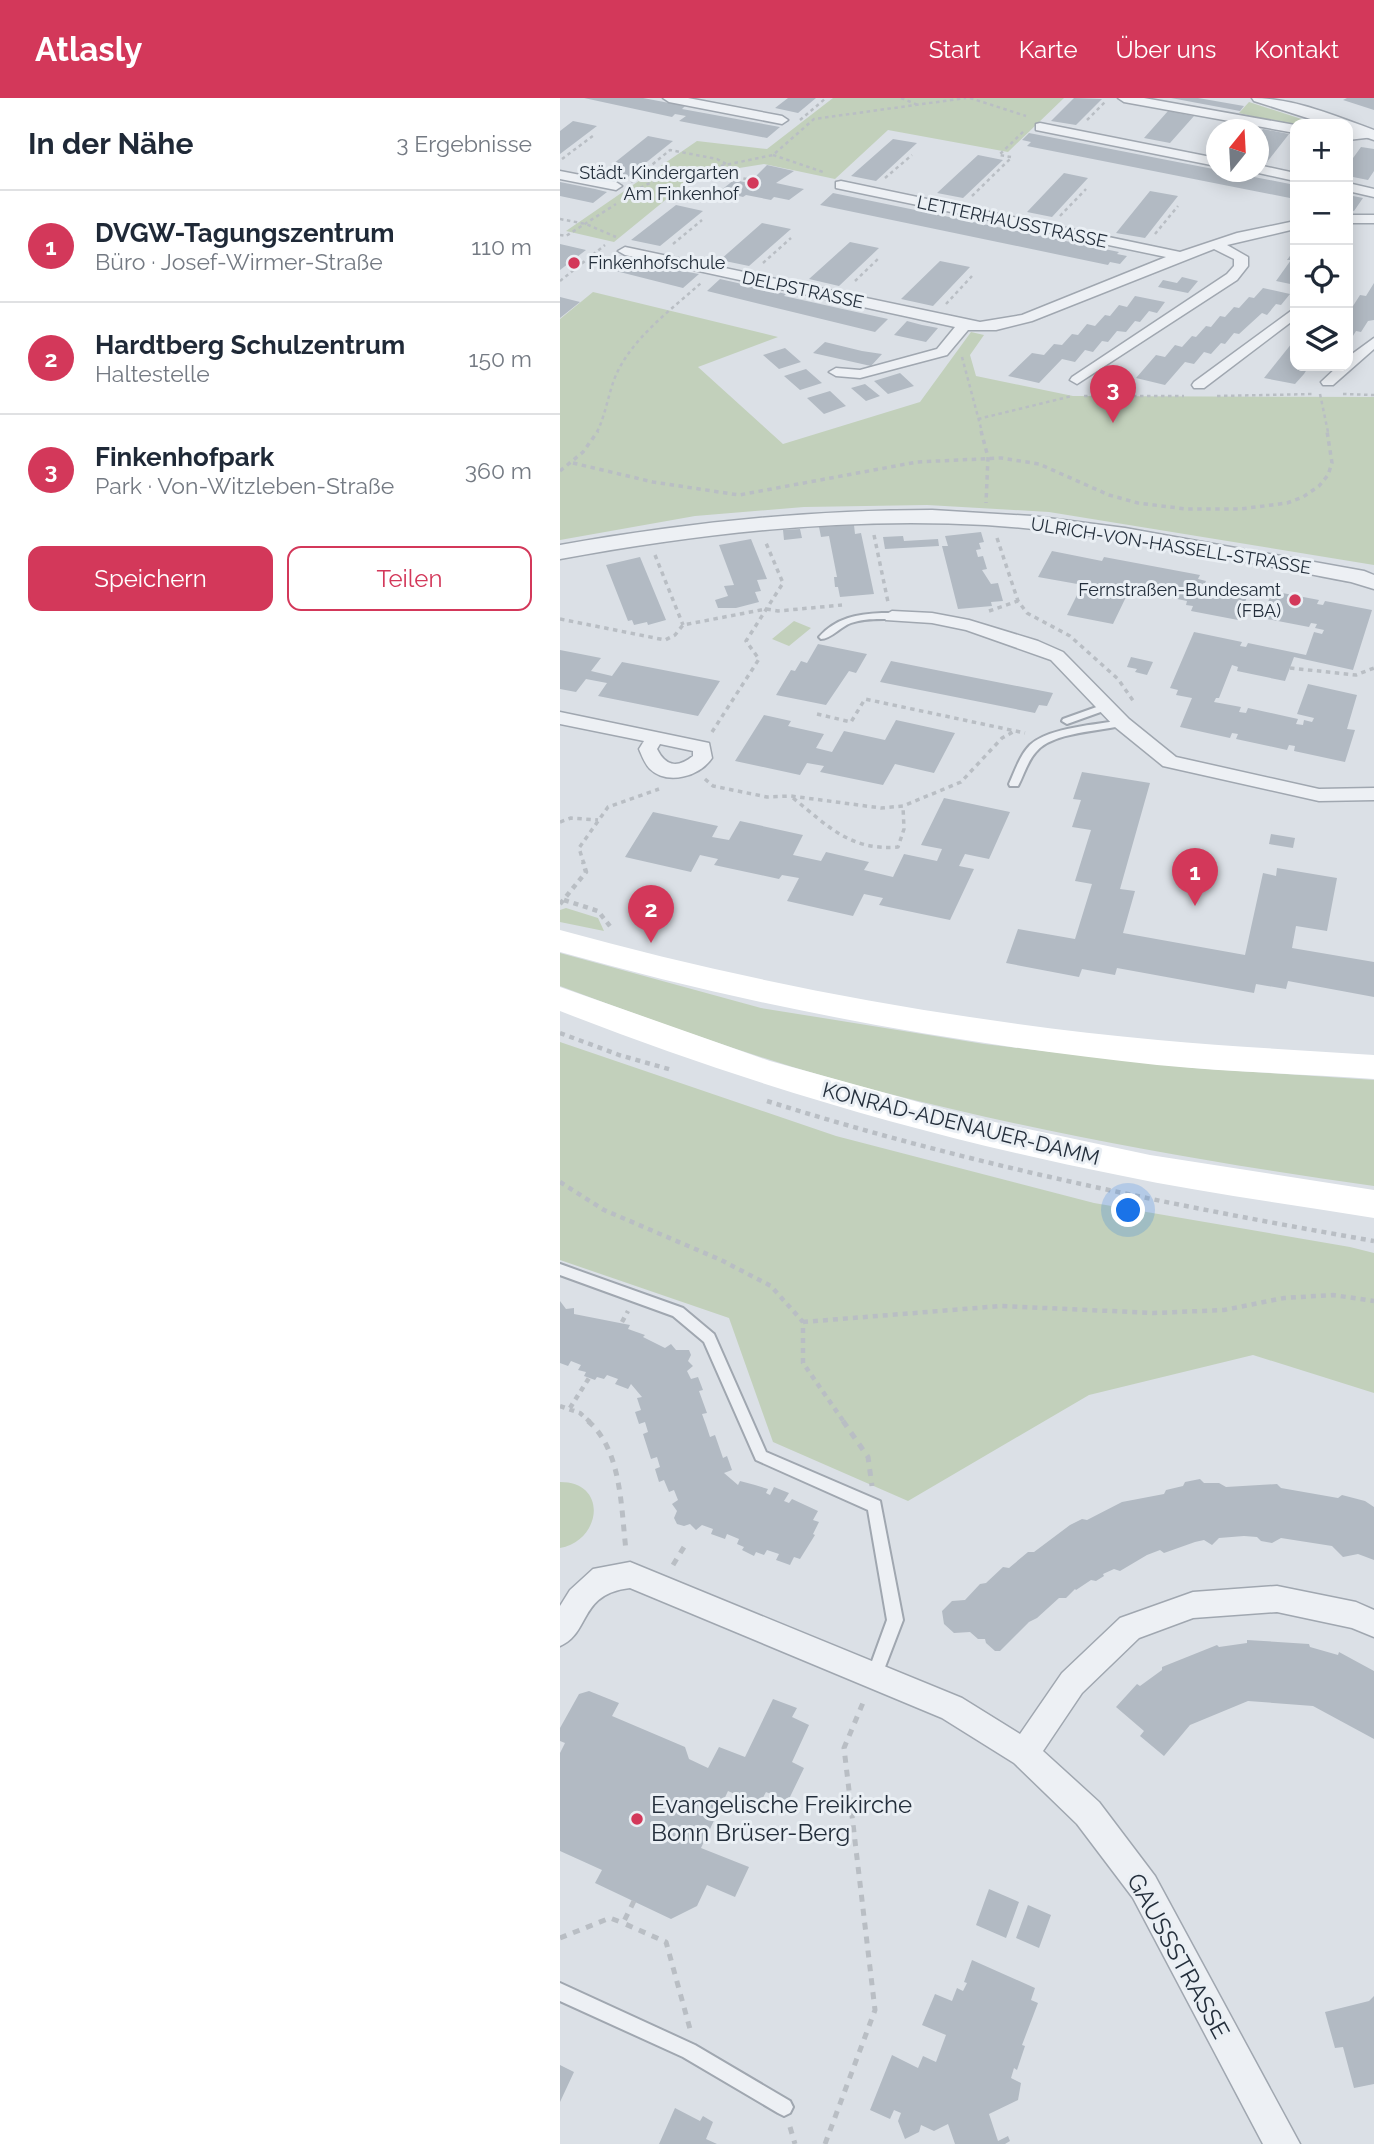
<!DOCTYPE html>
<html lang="de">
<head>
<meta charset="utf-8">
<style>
	:root { --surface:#fff; --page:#f6f6f7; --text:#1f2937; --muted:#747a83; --line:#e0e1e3; --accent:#d3385a }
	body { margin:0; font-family:Raleway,sans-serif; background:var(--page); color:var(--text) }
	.controls { position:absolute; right:21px; top:21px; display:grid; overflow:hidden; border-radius:14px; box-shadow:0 4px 18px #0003 }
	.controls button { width:63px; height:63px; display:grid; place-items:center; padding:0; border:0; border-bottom:2px solid var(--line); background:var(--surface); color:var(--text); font:35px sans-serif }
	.compass { position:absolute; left:646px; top:21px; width:63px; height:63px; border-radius:50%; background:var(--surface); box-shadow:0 4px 18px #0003; rotate:18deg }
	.you { position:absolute; left:569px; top:1113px; width:24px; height:24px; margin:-18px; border:5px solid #fff; border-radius:50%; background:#1a73e8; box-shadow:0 0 0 10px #1a73e833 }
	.badge { display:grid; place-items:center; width:46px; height:46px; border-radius:50%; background:var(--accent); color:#fff; font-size:23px; font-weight:700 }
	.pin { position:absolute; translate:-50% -58px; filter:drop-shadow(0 2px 4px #0008) }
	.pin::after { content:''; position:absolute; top:37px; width:24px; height:21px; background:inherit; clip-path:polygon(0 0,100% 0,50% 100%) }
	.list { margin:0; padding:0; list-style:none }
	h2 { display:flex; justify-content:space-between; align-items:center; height:91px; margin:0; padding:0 28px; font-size:30px }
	h2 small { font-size:23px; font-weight:400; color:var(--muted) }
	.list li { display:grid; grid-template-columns:46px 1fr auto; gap:21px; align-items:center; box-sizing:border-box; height:112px; padding:0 28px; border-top:2px solid var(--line) }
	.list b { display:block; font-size:26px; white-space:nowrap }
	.list p { margin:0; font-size:23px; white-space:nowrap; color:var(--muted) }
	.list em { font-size:23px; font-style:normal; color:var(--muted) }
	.actions { display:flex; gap:14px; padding:21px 28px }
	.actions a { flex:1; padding:16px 0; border:2px solid var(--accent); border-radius:14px; text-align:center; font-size:24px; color:var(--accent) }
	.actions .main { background:var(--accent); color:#fff }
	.icon { flex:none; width:38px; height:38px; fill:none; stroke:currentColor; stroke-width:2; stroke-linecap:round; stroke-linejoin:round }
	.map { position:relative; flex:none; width:814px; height:2046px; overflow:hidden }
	header { display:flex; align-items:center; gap:42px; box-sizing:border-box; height:98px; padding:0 35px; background:var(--accent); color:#fff }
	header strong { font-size:33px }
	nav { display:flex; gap:38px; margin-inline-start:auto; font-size:24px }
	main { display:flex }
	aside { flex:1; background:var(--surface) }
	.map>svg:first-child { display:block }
	.green { fill:#c2d0bb }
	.building { fill:#b2bac3 }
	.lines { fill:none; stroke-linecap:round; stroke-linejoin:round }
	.service-casing { stroke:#a0a7b0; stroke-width:4 }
	.minor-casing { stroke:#a0a7b0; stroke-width:3 }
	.tertiary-casing { stroke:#a0a7b0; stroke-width:3 }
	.path-far3 { stroke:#b9bec4; stroke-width:2.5; stroke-dasharray:3.5 3.5; stroke-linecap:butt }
	.path-far2 { stroke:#b9bec4; stroke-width:3.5; stroke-dasharray:4.5 4.5; stroke-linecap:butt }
	.path-far1 { stroke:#b9bec4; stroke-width:4.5; stroke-dasharray:5 5; stroke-linecap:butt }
	.path { stroke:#b9bec4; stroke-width:5; stroke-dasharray:7 7; stroke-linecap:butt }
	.service { fill:#edf0f4; fill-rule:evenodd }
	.minor { fill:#edf0f4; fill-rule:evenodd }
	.tertiary { fill:#edf0f4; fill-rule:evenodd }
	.secondary { fill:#fff; fill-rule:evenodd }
	.poi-dot { fill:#d3385a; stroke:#eaeff4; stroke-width:2.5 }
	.labels { text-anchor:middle; stroke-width:6; stroke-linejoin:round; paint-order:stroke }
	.far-poi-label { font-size:18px; fill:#242f3c; stroke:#eaeff4; text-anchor:end }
	.far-street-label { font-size:18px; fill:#242f3c; stroke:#eaeff4 }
	.street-label { font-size:21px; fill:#242f3c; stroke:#eaeff4 }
	.near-poi-label { font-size:24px; fill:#242f3c; stroke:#eaeff4; text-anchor:start }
	.near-street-label { font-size:24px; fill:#242f3c; stroke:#eaeff4 }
</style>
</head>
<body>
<header>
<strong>Atlasly</strong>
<nav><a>Start</a><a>Karte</a><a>Über uns</a><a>Kontakt</a></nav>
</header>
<main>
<aside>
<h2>In der Nähe<small>3 Ergebnisse</small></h2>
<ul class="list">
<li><span class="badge">1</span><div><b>DVGW-Tagungszentrum</b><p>Büro · Josef-Wirmer-Straße</p></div><em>110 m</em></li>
<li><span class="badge">2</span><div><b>Hardtberg Schulzentrum</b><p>Haltestelle</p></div><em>150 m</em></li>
<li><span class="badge">3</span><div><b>Finkenhofpark</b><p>Park · Von-Witzleben-Straße</p></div><em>360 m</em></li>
</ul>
<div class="actions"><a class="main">Speichern</a><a>Teilen</a></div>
</aside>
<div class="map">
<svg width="814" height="2046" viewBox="0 0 814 2046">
	<rect width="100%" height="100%" fill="#dbe0e6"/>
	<path class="green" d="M273 0H504L448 54 328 32 275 81 204 66 136 77 54 144 6 133 137 43 207 51Z
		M689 4 757 26 735 28 679 15Z
		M33 194 218 239 138 269 223 346 360 304 411 234 424 237 410 257 416 278 513 298 814 299V467L489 414 367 407 244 409 135 418 0 442V221Z
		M234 523 251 530 229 548 212 541Z
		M6 810 38 820 44 833 0 824V812Z
		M0 855 201 910 424 946 634 970 814 982V1088C650 1065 487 1036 326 995 215 967 107 928 0 888Z
		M0 944 276 1038 534 1105 790 1149 814 1155V1295L693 1257 529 1297 348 1403 213 1344 169 1220 0 1162Z
		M0 1384C49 1384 41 1443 0 1450Z"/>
	<path class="building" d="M24 0H83L125 8 122 11 220 29 207 40 119 23 126 18 115 16 112 19Z
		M228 0H256L238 15 215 10Z
		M514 0 542 1 516 27 491 23Z
		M611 0H638L684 8 680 13Z
		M787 0H814V12L783 2Z
		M608 13 634 18 610 45 584 40Z
		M13 23 37 28 0 56V33Z
		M703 31 729 36 707 64 698 62V36Z
		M469 35 735 87V101L467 48 471 44 462 42Z
		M88 38 113 43 68 79 43 74Z
		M333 41 357 45 316 83 291 78Z
		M801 49 814 51V73L808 82 788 78V67Z
		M418 57 443 62 403 100 377 95Z
		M207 67 234 73 216 85 244 91 229 102 214 99 211 102 186 97 183 99 160 93 174 82 189 85Z
		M504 75 528 80 492 119 467 114Z
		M0 84 35 91 47 94 33 105 0 98Z
		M590 93 618 98 585 140 556 135Z
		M273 95 559 154 557 156 567 158 560 166 550 164 548 167 260 107Z
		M788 97 803 100 794 113 788 112Z
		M116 107 143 113 100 148 71 142Z
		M202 125 231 131 189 168 160 162Z
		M290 144 319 150 279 188 249 181Z
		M735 144V187L716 183 731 162H727L735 151H730Z
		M0 146 26 152 0 172Z
		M54 158 117 172 139 176 123 190 40 169Z
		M380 163 410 169 373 208 341 201Z
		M622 179 638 183 628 195 598 189 603 182 617 185Z
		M160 181 226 196 224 198 328 221 315 234 147 193Z
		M814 185V222L808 223 801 234 796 233 788 246V207L793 208 800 197 806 198Z
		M703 190 730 196 721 207 716 206 707 217 702 215 679 236 674 235 665 246 661 245 651 256 644 254 634 266 625 264 605 287 576 280 596 257 605 259 615 247 622 249 632 238 636 239 646 228 651 229 660 218 665 219 674 209 679 210 689 199 694 200Z
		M575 198 605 204 597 215 589 213 580 224 575 223 566 234 557 233 548 244 542 243 533 254 525 252 515 264 502 261 479 285 448 278 472 255 484 257 494 246 502 247 512 236 518 237 527 226 535 228 545 217 550 218 559 207 567 209Z
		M0 199 20 204 0 220Z
		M347 223 362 227 378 230 366 244 334 237Z
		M265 244 302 253 322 256 311 268 253 255Z
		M732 245 735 246V268H749L744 276 735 286 704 280Z
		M225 250 241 264 219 271 203 257Z
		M246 271 262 285 240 292 224 278Z
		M340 275 354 288 328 296 314 283Z
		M305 286 320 298 306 303 291 290Z
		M270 293 286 308 264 316 247 300Z
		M294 427 295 436 301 435 314 496 280 499 278 489H275L274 479H277L269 438 261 439 259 429Z
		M240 431 242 440 224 442 223 432Z
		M421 434 424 444 419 445 421 451 416 452 418 459 423 458 427 471 422 472 431 486 438 485 443 503 431 504 432 508 398 511 382 448H388L385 438Z
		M343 438 344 443 378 441 379 448 325 451 323 439Z
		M191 441 207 481 197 482 201 493 195 494 199 504 176 510H158L155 502 168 498 164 488 174 487 159 447Z
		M492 453 542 463 544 459 640 477 638 481 646 483 644 487 689 495 685 504 707 507 712 493 759 502 757 506 763 507 765 503 812 512 793 572 734 559 725 583 677 573 678 569 672 567 659 600H656L654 604 681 609 679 614 686 615 688 610 738 621 736 626 743 627 744 622 752 624 754 620 737 616 748 586 797 597 787 631 795 632 785 664 734 653 735 648 729 647 727 652 676 641 678 636 672 635 670 640 620 629 632 600 616 597 618 592 610 590 634 534 682 544 680 548 686 549 688 545 746 557 754 534 762 536 764 532 755 530 757 526 751 525 749 529 702 520 705 512 684 508 678 522 631 513 633 508 626 507 627 503 583 494 585 490 579 489 577 493 562 490 559 498 566 499 553 526 507 517 520 491 527 492 531 484 526 483 523 487 478 479Z
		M80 459 106 522 88 527 87 524 74 527 72 522 68 523 46 467Z
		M258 546 307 556 296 575 289 573 266 607 216 597 231 572 235 573 241 563 247 565Z
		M0 552 41 560 31 573 52 578 62 564 160 583 138 618 38 598 47 585 26 581 16 594 0 591Z
		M571 559 593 564 587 577 575 574 577 571 567 569Z
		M331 563 391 575 493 595 487 608 479 607 475 615 320 584Z
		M204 617 231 623 228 628 264 636 256 650 272 654 284 633 325 642 336 622 395 635 374 675 335 666 323 687 260 674 264 668 247 665 240 677 175 663Z
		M522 674 590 685 560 791 575 793 563 835 685 857 703 775 716 778 717 770 777 780 767 833 736 828 732 850 814 864V899L728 883 726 891 696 886 694 895 557 870 555 877 522 871 519 879 446 865 458 831 515 841 532 786 515 783 531 732 512 729 521 702 513 701Z
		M384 700 450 714 429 761 405 756 399 768 414 771 390 822 319 807 323 800 304 796 293 818 227 803 239 780 222 777 219 781 154 767 158 761 140 757 131 774 65 759 93 714 158 728 152 739 169 742 180 723 243 737 233 757 261 763 266 754 309 764 304 772 333 779 344 756 377 763 382 751 361 747Z
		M711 736 735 740 733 750 709 746Z
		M0 1203 6 1211 14 1210V1216L70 1227 68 1231 85 1237 83 1239 105 1250 111 1246 116 1252H129L131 1257 128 1263 133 1268 127 1273 131 1281 138 1279 143 1292 139 1293 147 1315 142 1316 146 1327 150 1339 155 1337 163 1360 167 1358 172 1372 164 1375 178 1387 180 1383 195 1387 208 1391 206 1395 210 1397 214 1389 229 1395 224 1403 229 1405 232 1401 258 1413 253 1422 259 1424 253 1436 255 1437 240 1461 234 1459 230 1467 216 1462 219 1456 207 1452 204 1457 196 1454 194 1458 182 1452 184 1449 177 1446 179 1441 167 1436 165 1441 151 1436 153 1431 142 1427 136 1432 130 1426 124 1428 117 1426 114 1420 117 1413 112 1406 118 1402 114 1392 109 1394 104 1382 99 1384 95 1371 100 1369 97 1359 91 1361 83 1336 88 1334 85 1324 79 1326 75 1314 81 1312 77 1300 82 1299 71 1286 68 1291 55 1286 58 1281 47 1277 44 1281 37 1279 35 1282 24 1278 26 1274 18 1272 21 1267 11 1263 8 1268 0 1265Z
		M640 1381 644 1385H659L666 1389 717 1386 721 1390 778 1400 782 1397 805 1403 814 1409V1462L798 1456 783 1459 772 1448 721 1440 712 1445 701 1443 697 1439 684 1438 659 1440 652 1447 644 1442 635 1444 604 1455 600 1452 587 1457 560 1473 554 1471 543 1476 544 1478 536 1483 531 1482 516 1492 515 1491 506 1500H499L477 1520 469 1524 440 1553H435L426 1545 425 1541H418L410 1534 394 1535 384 1526 382 1513 392 1503 405 1502 420 1486 426 1485 443 1469 449 1470 468 1454H474L510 1427 522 1421 527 1422 562 1404 604 1396 606 1392 623 1388 625 1384Z
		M687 1542 749 1546 750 1549 778 1557 779 1554 814 1573V1641L753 1608 688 1603 630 1627 604 1658 580 1638 584 1633 556 1609 577 1586 580 1588 602 1572V1569L657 1547 659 1549 687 1545Z
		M29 1593 59 1605 52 1618 125 1649 129 1661 148 1670 159 1649 185 1659 213 1601 237 1610 232 1619 249 1627 232 1664 244 1670 228 1703 206 1694 199 1707 168 1693 141 1750 189 1769 175 1799 147 1787 137 1808 111 1821 35 1785 42 1772 0 1753V1655L5 1645 0 1643V1630L19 1596Z
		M429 1791 459 1804 446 1840 416 1827Z
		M468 1807 491 1817 479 1850 456 1840Z
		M412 1862 475 1890 471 1902 478 1905 462 1947 465 1948 457 1972 454 1970 451 1980 461 1985 458 2002 429 2016 438 2043 448 2038 450 2043 445 2046H395L388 2026 374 2033 361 2027 359 2034 345 2041 338 2023 341 2015 334 2012 330 2021 310 2012 332 1957 358 1970 363 1958 376 1964 386 1937 362 1927 375 1896 392 1903 397 1890 403 1893 407 1885 404 1884Z
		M814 1898V1986L794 1990 783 1949 775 1950 765 1914 809 1903Z
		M0 1967 14 1974 0 2004Z
		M115 2010 140 2023 143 2018 153 2024 146 2041 157 2046H99Z"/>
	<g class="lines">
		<defs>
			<path id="service" d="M322 515H332L337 518 332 521C319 521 304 520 291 525 280 529 271 541 261 541L259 539C276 520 297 516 322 515Z
				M545 606 549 607V611L507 626 502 623 503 621Z
				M562 622 566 623V627C541 633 492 634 476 654 467 664 464 677 458 688H450L449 686C455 673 460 657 470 647 489 629 537 627 562 622Z
				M0 1166 123 1210 154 1236 206 1354 320 1403 343 1522 320 1582 315 1585 310 1582 307 1577 327 1522 308 1412 196 1362 144 1244 113 1218 0 1177Z
				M0 1885 135 1947 230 2003 233 2009 230 2015 224 2018 218 2015 123 1959 0 1903Z"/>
			<path id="minor" d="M103 0H128L222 18 228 22 222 26 109 4Z
				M558 0H584L735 27V35L564 4Z
				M480 25 656 60V68L476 32V26Z
				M814 33V39L788 42V34Z
				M698 67 735 75V83L694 74H698Z
				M0 73 56 84 62 88 56 92 0 81Z
				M281 83 620 154 677 135 735 123V131L667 147 688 159V168L677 182 517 286 510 282 512 279 667 176 674 168V161L654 151 472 223 436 232H408L387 257 300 280 276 278 269 274 276 270 300 272 377 251 395 229 65 157 58 153 65 149 420 224 462 217 606 159 276 90V84Z
				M788 85 814 91V99L788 93Z
				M788 117H814V125H788Z
				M735 210V221L644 290H634L632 287 634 284Z
				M814 240V251L773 287H763L761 284 778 268H788V259Z
				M332 513 372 515 409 522 478 543 503 554 569 621 616 659 759 691 814 690V702L759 703 603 668 555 629 491 562 406 532 372 525 326 522 323 518Z
				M0 614 149 645 152 660C140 678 108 688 90 671 85 666 82 658 79 651L84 643 0 626ZM100 646 133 653V658C118 670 106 669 97 651Z
				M70 1464 402 1600 460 1636 502 1575 560 1520 633 1494 717 1488 796 1504 814 1512V1539L792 1530 717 1514 633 1520 579 1540 522 1595 483 1653 539 1704 595 1778 740 2046H703L573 1800 517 1726 454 1665 382 1620 70 1490C18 1496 31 1535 0 1548V1508L10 1492 33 1471Z"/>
			<path id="tertiary" d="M692 0C734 0 775 18 814 32V42L788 33V26H766L694 3Z
				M372 412 472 418 565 430 804 473 814 477V491L791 484C670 461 549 435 426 427 283 419 141 435 0 461V447C124 425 247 412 372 412Z"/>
		</defs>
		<use href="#service" class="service-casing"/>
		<use href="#minor" class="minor-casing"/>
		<use href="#tertiary" class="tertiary-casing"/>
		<path class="path-far3" d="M341 0 358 7
			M410 0 466 18
			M240 22 266 0
			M527 22 546 3
			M213 57 266 75
			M451 59 439 57 464 33
			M2 61 34 37
			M158 70 170 78 192 82
			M325 80 352 57
			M71 84 110 52 157 61 168 67
			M74 93 98 81 213 57 254 21 406 0
			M412 98 451 60
			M500 118 526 91
			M0 121 26 126 56 139
			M595 136 618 108
			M0 137 6 138 56 106
			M113 146 142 122
			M203 165 231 140
			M0 183 45 147
			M295 183 319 160
			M386 206 412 178
			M402 259 422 334
			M760 296 768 334
			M783 296 814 297
			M524 298H624
			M657 298 754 296
			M418 321 512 298
			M37 334C46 316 48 296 56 277 73 239 111 212 141 185"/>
		<path class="path-far2" d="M421 333 428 359 426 405
			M13 365 93 384 179 397 357 364 441 360 479 366 549 397 578 405 626 411H680L727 405 743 399 759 388 768 377 772 365 767 333
			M0 373 23 354 38 333
			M314 437 328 504
			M437 440 458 503 467 515 510 538 558 581 574 604
			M95 457 123 527
			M429 513 458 503
			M0 521 105 542 115 537 123 527 206 511 218 513 282 507
			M730 570 796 577 814 570
			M257 616 291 624 305 601 465 635
			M152 634 199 561 186 543 223 485 206 445
			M145 681 153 688 207 699 231 698 321 710 343 708 401 684 442 640 453 634
			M233 700C268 728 290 753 338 749L344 731 343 708
			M0 724 11 720 38 722
			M24 766 19 750 48 709 99 691"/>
		<path class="path-far1" d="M4 802 38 813 53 832
			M0 806 26 774 23 764
			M0 935 59 957 112 972
			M207 1003C406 1066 609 1107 814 1143
			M0 1084 44 1112 161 1162 211 1188 243 1224V1265L284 1324
			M62 1224 68 1213
			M243 1224 441 1208 594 1215 664 1212 724 1200 773 1197 814 1203
			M0 1308 20 1315 30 1324
			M10 1310 29 1280"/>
		<path class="path" d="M28 1323C62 1352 61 1411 66 1452
			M283 1323 308 1359 312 1388
			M113 1467 124 1449
			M74 1803 63 1825 106 1844 130 1931
			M0 1840 50 1820 63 1825
			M230 2029 235 2046
			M265 2046 315 1912 284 1650 305 1600"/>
		<use href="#service" class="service"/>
		<use href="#minor" class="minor"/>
		<use href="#tertiary" class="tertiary"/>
		<path class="secondary" d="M0 832C195 886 396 923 598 942 670 949 742 952 814 957V981C742 976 669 974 597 967 396 946 195 909 0 854Z
			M0 889 210 963 416 1020 590 1057 814 1092V1120C729 1106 643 1095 558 1077 367 1039 181 984 0 913Z"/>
	</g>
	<g class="poi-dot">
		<circle cx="193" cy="85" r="7"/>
		<circle cx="14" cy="165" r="7"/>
		<circle cx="735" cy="502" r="7"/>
		<circle cx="77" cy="1721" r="7"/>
	</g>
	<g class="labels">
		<g class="far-poi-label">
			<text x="179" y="81">Städt. Kindergarten<tspan x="179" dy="21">Am Finkenhof</tspan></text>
			<text x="28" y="171" text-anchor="start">Finkenhofschule</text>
			<text x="721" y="498">Fernstraßen-Bundesamt<tspan x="721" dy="21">(FBA)</tspan></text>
		</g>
		<g class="far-street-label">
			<text transform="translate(452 124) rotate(12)" y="6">LETTERHAUSSTRASSE</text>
			<text transform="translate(243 192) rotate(12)" y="6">DELPSTRASSE</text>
			<text transform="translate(611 448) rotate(9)" y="6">ULRICH-VON-HASSELL-STRASSE</text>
		</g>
		<g class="street-label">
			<text transform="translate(401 1026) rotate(14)" y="7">KONRAD-ADENAUER-DAMM</text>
		</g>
		<g class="near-poi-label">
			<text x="91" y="1715">Evangelische Freikirche<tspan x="91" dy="28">Bonn Brüser-Berg</tspan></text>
		</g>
		<g class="near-street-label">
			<text transform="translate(618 1858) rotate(61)" y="8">GAUSSSTRASSE</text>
		</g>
	</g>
</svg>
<div class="controls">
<button>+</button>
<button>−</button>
<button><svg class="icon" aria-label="locate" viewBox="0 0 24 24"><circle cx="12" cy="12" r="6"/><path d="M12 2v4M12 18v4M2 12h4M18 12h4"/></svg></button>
<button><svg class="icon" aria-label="layers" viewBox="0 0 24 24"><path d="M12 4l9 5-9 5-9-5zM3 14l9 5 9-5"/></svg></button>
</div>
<svg class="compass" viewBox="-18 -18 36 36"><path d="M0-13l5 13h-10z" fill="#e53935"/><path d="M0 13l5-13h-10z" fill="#747a83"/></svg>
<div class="you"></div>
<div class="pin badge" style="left:635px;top:808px">1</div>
<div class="pin badge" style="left:91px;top:845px">2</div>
<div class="pin badge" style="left:553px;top:325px">3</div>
</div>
</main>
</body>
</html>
